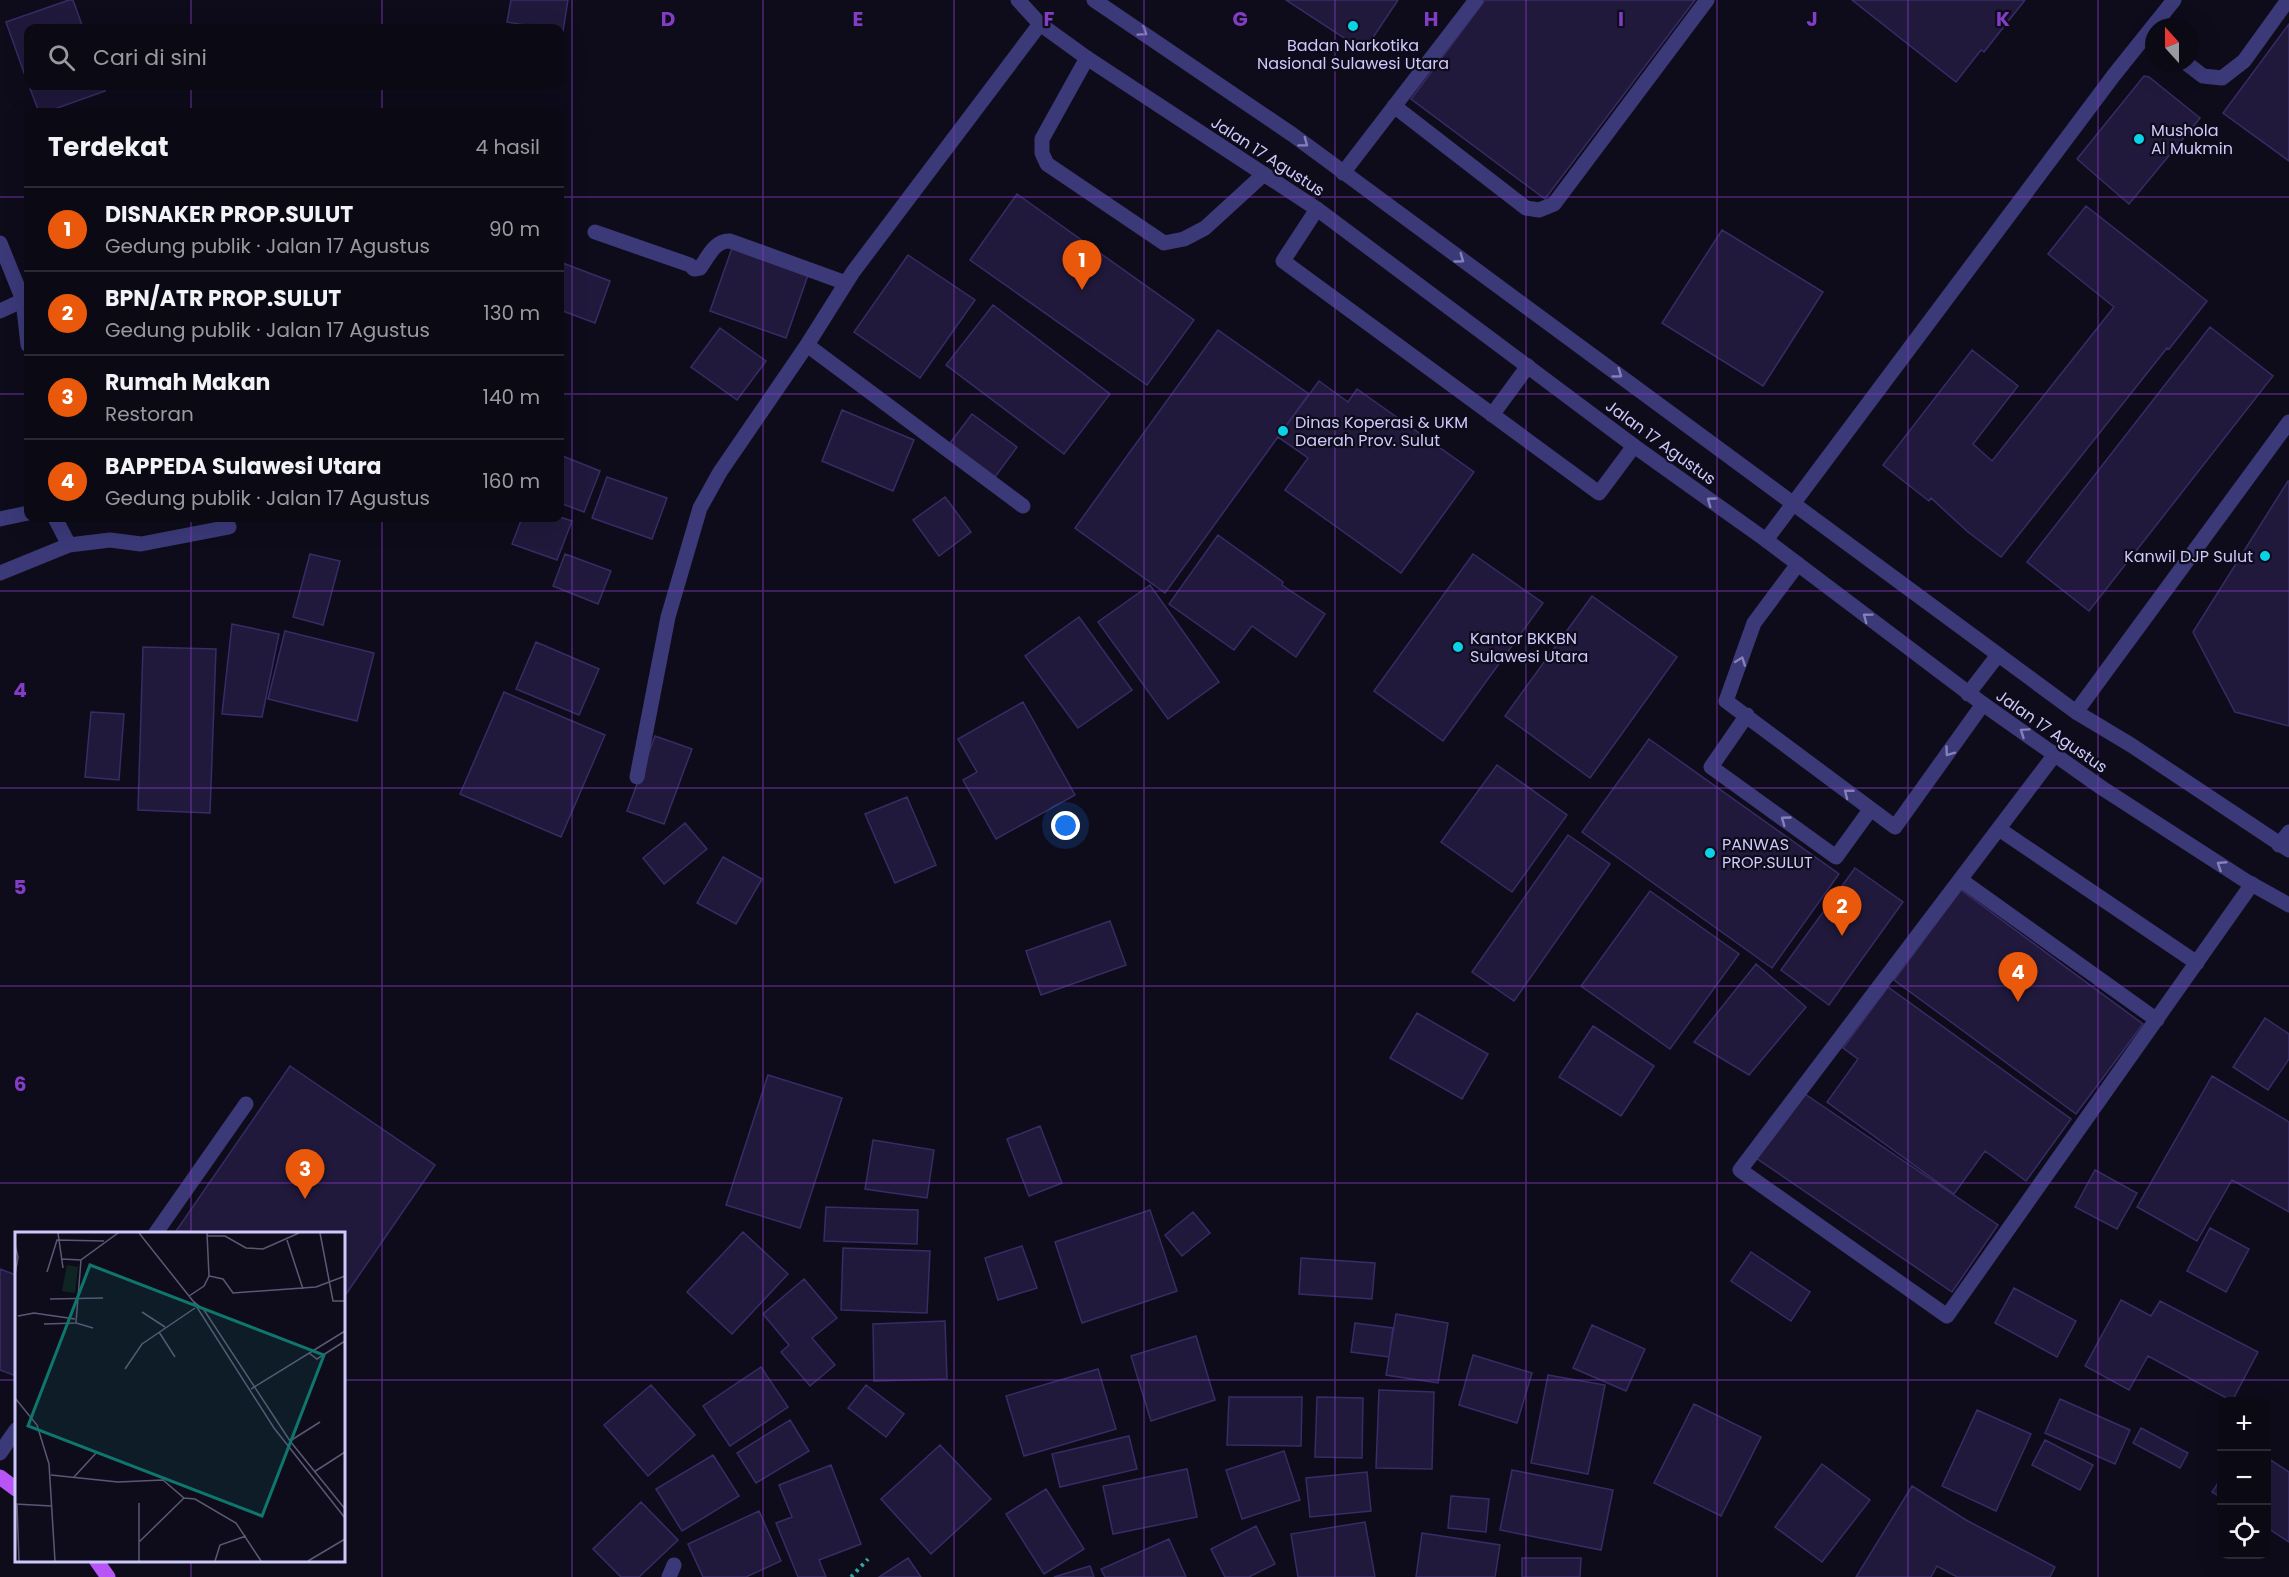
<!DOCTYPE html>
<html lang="id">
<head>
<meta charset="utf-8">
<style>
	:root { --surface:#0a0914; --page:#13121d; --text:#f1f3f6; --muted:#999aa0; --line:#2a2a34; --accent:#ea580c }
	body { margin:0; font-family:Poppins,sans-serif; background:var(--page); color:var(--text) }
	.controls { position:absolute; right:18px; bottom:18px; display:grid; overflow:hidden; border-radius:12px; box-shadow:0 6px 24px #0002 }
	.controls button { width:54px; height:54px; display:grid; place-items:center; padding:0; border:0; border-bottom:2px solid var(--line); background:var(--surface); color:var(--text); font:30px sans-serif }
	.compass { position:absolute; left:2145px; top:18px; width:54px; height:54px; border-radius:50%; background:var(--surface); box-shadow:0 6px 24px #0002; rotate:339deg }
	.you { position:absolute; left:1066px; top:826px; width:21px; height:21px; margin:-15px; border:4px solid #fff; border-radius:50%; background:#1a73e8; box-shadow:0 0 0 9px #1a73e833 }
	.badge { display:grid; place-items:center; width:39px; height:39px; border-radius:50%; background:var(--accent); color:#fff; font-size:20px; font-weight:700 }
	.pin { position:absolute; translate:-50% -50px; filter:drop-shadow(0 2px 3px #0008) }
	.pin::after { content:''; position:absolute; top:32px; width:21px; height:18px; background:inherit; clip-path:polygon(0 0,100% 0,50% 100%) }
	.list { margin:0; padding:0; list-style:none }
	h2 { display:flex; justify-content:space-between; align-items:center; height:78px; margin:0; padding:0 24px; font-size:26px }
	h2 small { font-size:20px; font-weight:400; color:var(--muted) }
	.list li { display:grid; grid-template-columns:39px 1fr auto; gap:18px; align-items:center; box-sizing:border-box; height:84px; padding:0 24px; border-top:2px solid var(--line) }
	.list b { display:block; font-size:22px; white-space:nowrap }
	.list p { margin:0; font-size:20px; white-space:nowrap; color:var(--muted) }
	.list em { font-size:20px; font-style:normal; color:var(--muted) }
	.icon { flex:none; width:33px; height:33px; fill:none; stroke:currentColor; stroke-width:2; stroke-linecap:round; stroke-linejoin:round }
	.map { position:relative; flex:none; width:2289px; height:1577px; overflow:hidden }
	.search { position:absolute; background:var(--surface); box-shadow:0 6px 24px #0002; left:24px; top:24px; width:540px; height:66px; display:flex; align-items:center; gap:15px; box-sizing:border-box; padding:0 21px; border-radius:12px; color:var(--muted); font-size:22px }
	.panel { position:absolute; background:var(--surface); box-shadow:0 6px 24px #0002; left:24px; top:108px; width:540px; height:414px; border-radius:12px }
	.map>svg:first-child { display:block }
	.building { fill:#20193b; stroke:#372c66; stroke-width:1.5 }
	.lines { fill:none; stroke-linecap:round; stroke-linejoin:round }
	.path { stroke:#32a79f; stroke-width:4; stroke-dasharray:3 4.5; stroke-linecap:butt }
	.service { stroke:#3b3978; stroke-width:15 }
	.minor { stroke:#3b3978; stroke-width:15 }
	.tertiary { stroke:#3b3978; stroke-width:15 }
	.primary { stroke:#b955f7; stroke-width:15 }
	.oneway { stroke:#8481ba }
	.grid { fill:none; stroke:#833cc5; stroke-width:1.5; stroke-opacity:0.55 }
	.poi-dot { fill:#0bd2e6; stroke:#0e0c1b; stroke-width:2 }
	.labels { text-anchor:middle; stroke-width:4.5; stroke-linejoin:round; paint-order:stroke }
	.poi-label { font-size:16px; fill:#cec9fc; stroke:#0e0c1b; text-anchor:start }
	.street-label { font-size:16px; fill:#cec9fc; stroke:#0e0c1b }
	.inset-road { fill:none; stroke:#5b5875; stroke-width:1.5 }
	.view { fill:#0f766e; fill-opacity:0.15; stroke:#0f766e; stroke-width:3 }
	.inset-edge { fill:none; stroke:#cec9fc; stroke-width:3 }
	.grid-label { font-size:20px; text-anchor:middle; font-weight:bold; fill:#833cc5; stroke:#0e0c1b; stroke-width:4.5; stroke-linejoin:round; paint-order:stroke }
</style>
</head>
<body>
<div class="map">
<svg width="2289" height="1577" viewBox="0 0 2289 1577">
	<rect width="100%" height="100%" fill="#0e0c1b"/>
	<path class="building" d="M69 0H73L83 28H28V84L6 22Z
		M511 0H568L563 31 507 22Z
		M1286 0H1398L1364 51Z
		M1485 0H1695L1545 199 1411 99Z
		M1852 0H2025L1984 52 1981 50 1956 82Z
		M2289 24V161L2223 113Z
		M2144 76 2149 77 2200 118 2129 204 2077 159Z
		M29 86H103L105 91 46 112H39Z
		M1017 194 1194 320 1147 385 970 260Z
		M2086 206 2207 301 2169 349 2167 348 2001 557 1968 532 1931 498 1929 501 1883 465 1972 350 2018 386 1973 444 1992 461 2114 307 2048 254Z
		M1722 230 1823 292 1763 386 1662 323Z
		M732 248 808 275 786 338 710 311Z
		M908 255 975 300 920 378 854 332Z
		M560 262 610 281 595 323 560 310Z
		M993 305 1110 394 1064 454 946 365Z
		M2210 327 2273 376 2089 611 2027 562Z
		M720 328 766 361 737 400 691 367Z
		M1218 330 1309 394 1165 593 1075 528Z
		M1319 381 1348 402 1357 389 1474 472 1401 573 1285 490 1308 458 1278 437Z
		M842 410 914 440 893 491 822 461Z
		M972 414 1017 447 995 477 950 443Z
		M560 455 600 471 584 512 560 503Z
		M607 477 667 498 652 539 592 518Z
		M2288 481H2289V726L2235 712 2193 632Z
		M945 497 971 532 939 556 913 520Z
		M560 517 572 521 557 560 512 544 522 518Z
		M1218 535 1283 582 1282 585 1325 614 1296 657 1252 626 1234 650 1169 604Z
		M310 554 340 561 323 625 293 617Z
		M565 554 611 571 598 604 553 586Z
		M1473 554 1543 603 1443 741 1374 691Z
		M1150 585 1219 682 1168 719 1098 622Z
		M1592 596 1677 657 1590 778 1505 716Z
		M1079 617 1132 690 1078 728 1025 656Z
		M232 624 279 634 262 717 222 714Z
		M285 631 374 653 357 721 268 699Z
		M536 642 599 669 579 715 516 689Z
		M143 647 216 649 210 813 138 810Z
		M504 692 605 735 561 837 460 794Z
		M1023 702 1075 795 996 839 963 780 977 772 958 739Z
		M91 712 124 714 119 780 85 777Z
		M655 736 692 749 664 824 627 811Z
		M1649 739 1839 874 1772 968 1582 832Z
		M1497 765 1567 815 1512 892 1441 842Z
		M907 797 936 865 895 883 865 814Z
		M685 823 707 849 664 884 643 858Z
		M1568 835 1610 864 1514 1001 1472 972Z
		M723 857 762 879 736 924 697 903Z
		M1855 868 1903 902 1829 1005 1781 970Z
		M1961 890 2143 1024 2076 1114 1894 980Z
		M1650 891 1739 954 1670 1049 1581 986Z
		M1110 921 1126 965 1041 995 1026 951Z
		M1756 964 1806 1007 1749 1075 1694 1042Z
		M1888 987 2071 1119 2026 1181 1985 1151 1954 1194 1827 1102 1858 1059 1843 1048Z
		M1417 1013 1488 1054 1462 1099 1390 1058Z
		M2265 1018 2289 1034V1059L2268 1090 2233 1067Z
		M1593 1026 1654 1066 1621 1116 1559 1077Z
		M290 1066 435 1165 344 1297V1234H174Z
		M768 1075 842 1098 800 1228 726 1205Z
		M2212 1076 2289 1122V1212L2232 1180 2197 1241 2137 1207Z
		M1802 1092 1998 1225 1952 1292 1756 1158Z
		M1040 1126 1062 1183 1029 1196 1007 1139Z
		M873 1140 934 1150 927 1198 865 1189Z
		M2095 1170 2137 1193 2117 1229 2075 1207Z
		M826 1207 918 1210 917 1244 824 1241Z
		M1150 1210 1177 1291 1082 1323 1055 1242Z
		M1193 1212 1210 1233 1182 1256 1165 1235Z
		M2210 1228 2249 1249 2226 1292 2187 1271Z
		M743 1232 788 1274 732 1334 687 1292Z
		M1022 1246 1037 1288 998 1300 985 1258Z
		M843 1248 930 1251 927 1313 841 1310Z
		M1751 1252 1810 1292 1791 1321 1731 1281Z
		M1301 1258 1375 1263 1372 1299 1299 1294Z
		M0 1269 16 1275V1376L0 1370Z
		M804 1279 837 1318 812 1338 835 1365 810 1386 781 1352 789 1345 763 1314Z
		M2014 1288 2076 1321 2057 1357 1995 1323Z
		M2121 1300 2151 1316 2160 1301 2258 1352 2232 1401 2148 1356 2129 1390 2085 1366Z
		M1396 1314 1448 1323 1438 1383 1386 1375Z
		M945 1321 947 1379 874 1381 873 1324Z
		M1355 1323 1393 1328 1389 1357 1351 1352Z
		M1592 1325 1645 1349 1626 1391 1573 1368Z
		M1196 1336 1215 1400 1151 1421 1131 1356Z
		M1473 1355 1532 1373 1517 1423 1459 1405Z
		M761 1367 788 1407 730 1446 703 1406Z
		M1098 1369 1116 1429 1024 1456 1006 1396Z
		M1548 1375 1605 1385 1588 1474 1531 1463Z
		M651 1385 695 1435 648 1476 604 1425Z
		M866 1385 904 1414 886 1437 848 1408Z
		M1379 1390 1434 1392 1432 1469 1376 1468Z
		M1229 1397H1302L1301 1446 1227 1445Z
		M1317 1397 1363 1398 1362 1458 1315 1457Z
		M2060 1399 2130 1430 2115 1464 2045 1433Z
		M1694 1404 1761 1437 1721 1516 1654 1483Z
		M1977 1410 2031 1434 1996 1511 1942 1486Z
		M790 1420 809 1451 756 1483 737 1453Z
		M2141 1428 2188 1453 2180 1468 2133 1443Z
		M1129 1436 1137 1469 1060 1487 1052 1454Z
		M2045 1440 2093 1465 2080 1490 2032 1465Z
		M940 1445 991 1499 931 1554 881 1499Z
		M1284 1451 1300 1500 1242 1519 1226 1470Z
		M713 1455 739 1496 682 1531 656 1489Z
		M2266 1457 2289 1472V1542L2266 1527Z
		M1822 1464 1870 1500 1822 1562 1775 1527Z
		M831 1465 861 1544 819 1560 826 1577H798L776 1523 792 1517 779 1485Z
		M1187 1469 1197 1517 1113 1534 1103 1486Z
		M1512 1470 1613 1490 1601 1550 1500 1530Z
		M1367 1472 1371 1511 1310 1517 1306 1478Z
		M2222 1477V1498L2212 1492Z
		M1912 1486 1966 1520 2055 1567 2050 1577H1957L1937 1566 1931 1577H1856Z
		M1046 1489 1084 1549 1044 1574 1006 1514Z
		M1451 1496 1489 1499 1486 1532 1448 1528Z
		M641 1502 678 1540 639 1577H621L593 1549Z
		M759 1511 781 1561 746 1577H703L688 1544Z
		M1365 1522 1375 1577H1298L1291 1534Z
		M1256 1526 1275 1564 1249 1577H1225L1211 1549Z
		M1422 1533 1500 1545 1495 1577H1416Z
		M1169 1539 1186 1577H1105L1101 1569Z
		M908 1558 921 1577H879Z
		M1522 1558H1581L1580 1577H1522Z
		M1090 1566 1094 1577H1054Z"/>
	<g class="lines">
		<path class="path" d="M851 1577 868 1559"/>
		<path class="service" d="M1087 58 1042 139V153L1047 164 1164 243 1184 239 1205 228 1264 174
			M1394 106 1526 208 1539 210 1554 204 1707 0
			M1343 173 1476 0
			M1317 209 1283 261 1599 493 1634 446
			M1492 415 1528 366
			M1798 564 1754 623 1726 701 1895 827 1983 704
			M2076 712 2289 422
			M1747 715 1711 767 1836 857 1870 810
			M2056 753 1740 1170 1947 1316 2252 884
			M1999 829 2197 963
			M1961 880 2157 1020
			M155 1234 246 1104
			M0 1453 16 1430"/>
		<path class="minor" d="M2186 63 2203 76 2222 78 2244 61 2288 0
			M595 232 690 265 694 269 700 268C708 257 715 240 730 241L846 283
			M0 243 23 300 28 345
			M0 311 28 298
			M807 345 1023 506
			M55 518 69 545 110 540 141 544 229 527
			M0 519 28 513
			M1766 540 2114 75 2174 0
			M0 573 69 545
			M637 777 668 617 700 508 720 472 807 345 853 272 1040 24
			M2279 845 2289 832
			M669 1577 674 1565"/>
		<path class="tertiary" d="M1018 0 1040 24 1087 58 1317 209 1634 446 1766 540 1983 704 2102 788 2246 881 2289 905
			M1094 0 1293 135 2076 712 2131 745 2289 850
			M1968 694 1998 655"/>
		<path class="primary" d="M0 1477 16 1489
			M96 1560 108 1577"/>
	</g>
	<defs><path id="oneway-chevron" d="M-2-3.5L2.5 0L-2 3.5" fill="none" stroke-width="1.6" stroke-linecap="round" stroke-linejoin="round" transform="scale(1.5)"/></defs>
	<g class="oneway">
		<use href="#oneway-chevron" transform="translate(1143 32) rotate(34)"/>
		<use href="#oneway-chevron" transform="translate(1304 143) rotate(37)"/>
		<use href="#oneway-chevron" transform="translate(1460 259) rotate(36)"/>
		<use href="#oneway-chevron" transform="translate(1618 374) rotate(36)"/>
		<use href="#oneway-chevron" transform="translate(1711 501) rotate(-144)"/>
		<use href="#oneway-chevron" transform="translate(1867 617) rotate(-143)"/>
		<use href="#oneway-chevron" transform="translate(1741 661) rotate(-70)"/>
		<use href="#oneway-chevron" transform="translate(2024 732) rotate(-146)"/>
		<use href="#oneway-chevron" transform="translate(1949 752) rotate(126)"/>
		<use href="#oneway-chevron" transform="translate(1848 793) rotate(-142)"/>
		<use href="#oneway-chevron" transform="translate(1785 820) rotate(-144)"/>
		<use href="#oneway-chevron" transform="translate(2221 865) rotate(-147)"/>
	</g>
	<path class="grid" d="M191 0V28M382 0V28M572 0V1577M763 0V1577M954 0V1577M1144 0V1577M1335 0V1577M1526 0V1577M1717 0V1577M1908 0V1577M2098 0V1577M191 86V112M382 86V112M0 197H28M560 197H2289M0 394H28M560 394H2289M191 518V1234M382 518V1577M0 591H2289M0 788H2289M0 986H2289M0 1183H2289M0 1380H16M344 1380H2289M191 1560V1577"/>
	<g class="poi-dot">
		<circle cx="1353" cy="26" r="6"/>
		<circle cx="2139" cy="139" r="6"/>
		<circle cx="1283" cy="431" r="6"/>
		<circle cx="2265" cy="556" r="6"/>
		<circle cx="1458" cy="647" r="6"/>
		<circle cx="1710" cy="853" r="6"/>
	</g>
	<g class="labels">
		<g class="poi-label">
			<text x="1353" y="51" text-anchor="middle">Badan Narkotika<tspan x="1353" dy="18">Nasional Sulawesi Utara</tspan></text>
			<text x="2151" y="136">Mushola<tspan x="2151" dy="18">Al Mukmin</tspan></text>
			<text x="1295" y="428">Dinas Koperasi &amp; UKM<tspan x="1295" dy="18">Daerah Prov. Sulut</tspan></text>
			<text x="2253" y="562" text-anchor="end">Kanwil DJP Sulut</text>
			<text x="1470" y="644">Kantor BKKBN<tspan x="1470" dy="18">Sulawesi Utara</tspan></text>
			<text x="1722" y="850">PANWAS<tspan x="1722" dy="18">PROP.SULUT</tspan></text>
		</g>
		<g class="street-label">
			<text transform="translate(1268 156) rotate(33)" y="6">Jalan 17 Agustus</text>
			<text transform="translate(1661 442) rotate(36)" y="6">Jalan 17 Agustus</text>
			<text transform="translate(2052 731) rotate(35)" y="6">Jalan 17 Agustus</text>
		</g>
	</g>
	<g transform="translate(15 1232)">
		<rect width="330" height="330" fill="#0e0c1b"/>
		<path d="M52 33 63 35 60 61 47 59Z" fill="#0f2524"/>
		<path class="inset-road" d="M43 1 48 36M124 1 178 69 259 196 330 286M192 1 194 44 208 47 218 61 301 55 330 44M305 1 318 69H330M192 4H210L231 16 248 17 284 1M272 8 288 57M0 13 3 25 0 43M47 27 66 28M32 40 42 8 89 9M174 64 189 54 194 44M35 67 88 66M178 69 189 78 275 209 330 277M127 80 150 95M3 84 19 81 60 87M29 92 61 91M78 96 61 91 66 28 103 1M144 100 160 125M294 121 302 127 330 109M110 137 127 112 180 76M236 157 330 99M0 166 22 193 34 232 40 329M275 209 305 190M299 240 330 220M36 243 103 250 148 248 169 266 180 267 221 291 246 329M59 245 82 220M124 271V310M0 272 37 274M2 272 4 329M124 329V310L169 266M200 329 205 313 231 304M293 329 330 307"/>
		<path class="view" d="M75 33 309 123 247 284 13 194Z"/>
		<rect width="330" height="330" class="inset-edge"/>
	</g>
	<g class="grid-label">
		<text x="668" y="26">D</text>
		<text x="858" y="26">E</text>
		<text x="1049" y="26">F</text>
		<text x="1240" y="26">G</text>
		<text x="1431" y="26">H</text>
		<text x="1621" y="26">I</text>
		<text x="1812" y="26">J</text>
		<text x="2003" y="26">K</text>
		<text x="20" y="697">4</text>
		<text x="20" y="894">5</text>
		<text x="20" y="1091">6</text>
	</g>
</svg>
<div class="controls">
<button>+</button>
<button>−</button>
<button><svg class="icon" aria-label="locate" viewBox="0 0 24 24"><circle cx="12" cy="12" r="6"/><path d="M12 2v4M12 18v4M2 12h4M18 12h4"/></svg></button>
</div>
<svg class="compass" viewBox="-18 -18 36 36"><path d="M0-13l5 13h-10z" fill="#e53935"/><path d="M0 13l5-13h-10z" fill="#999aa0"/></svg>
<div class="you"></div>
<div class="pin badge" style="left:1082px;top:290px">1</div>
<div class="pin badge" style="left:1842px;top:936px">2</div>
<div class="pin badge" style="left:305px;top:1199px">3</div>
<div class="pin badge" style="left:2018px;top:1002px">4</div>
<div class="search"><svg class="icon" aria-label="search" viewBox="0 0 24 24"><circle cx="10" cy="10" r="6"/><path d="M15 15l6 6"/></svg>Cari di sini</div>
<section class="panel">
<h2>Terdekat<small>4 hasil</small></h2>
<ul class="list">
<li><span class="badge">1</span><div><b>DISNAKER PROP.SULUT</b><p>Gedung publik · Jalan 17 Agustus</p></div><em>90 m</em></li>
<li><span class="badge">2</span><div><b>BPN/ATR PROP.SULUT</b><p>Gedung publik · Jalan 17 Agustus</p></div><em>130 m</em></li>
<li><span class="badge">3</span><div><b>Rumah Makan</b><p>Restoran</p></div><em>140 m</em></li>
<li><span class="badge">4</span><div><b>BAPPEDA Sulawesi Utara</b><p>Gedung publik · Jalan 17 Agustus</p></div><em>160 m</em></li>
</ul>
</section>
</div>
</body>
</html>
